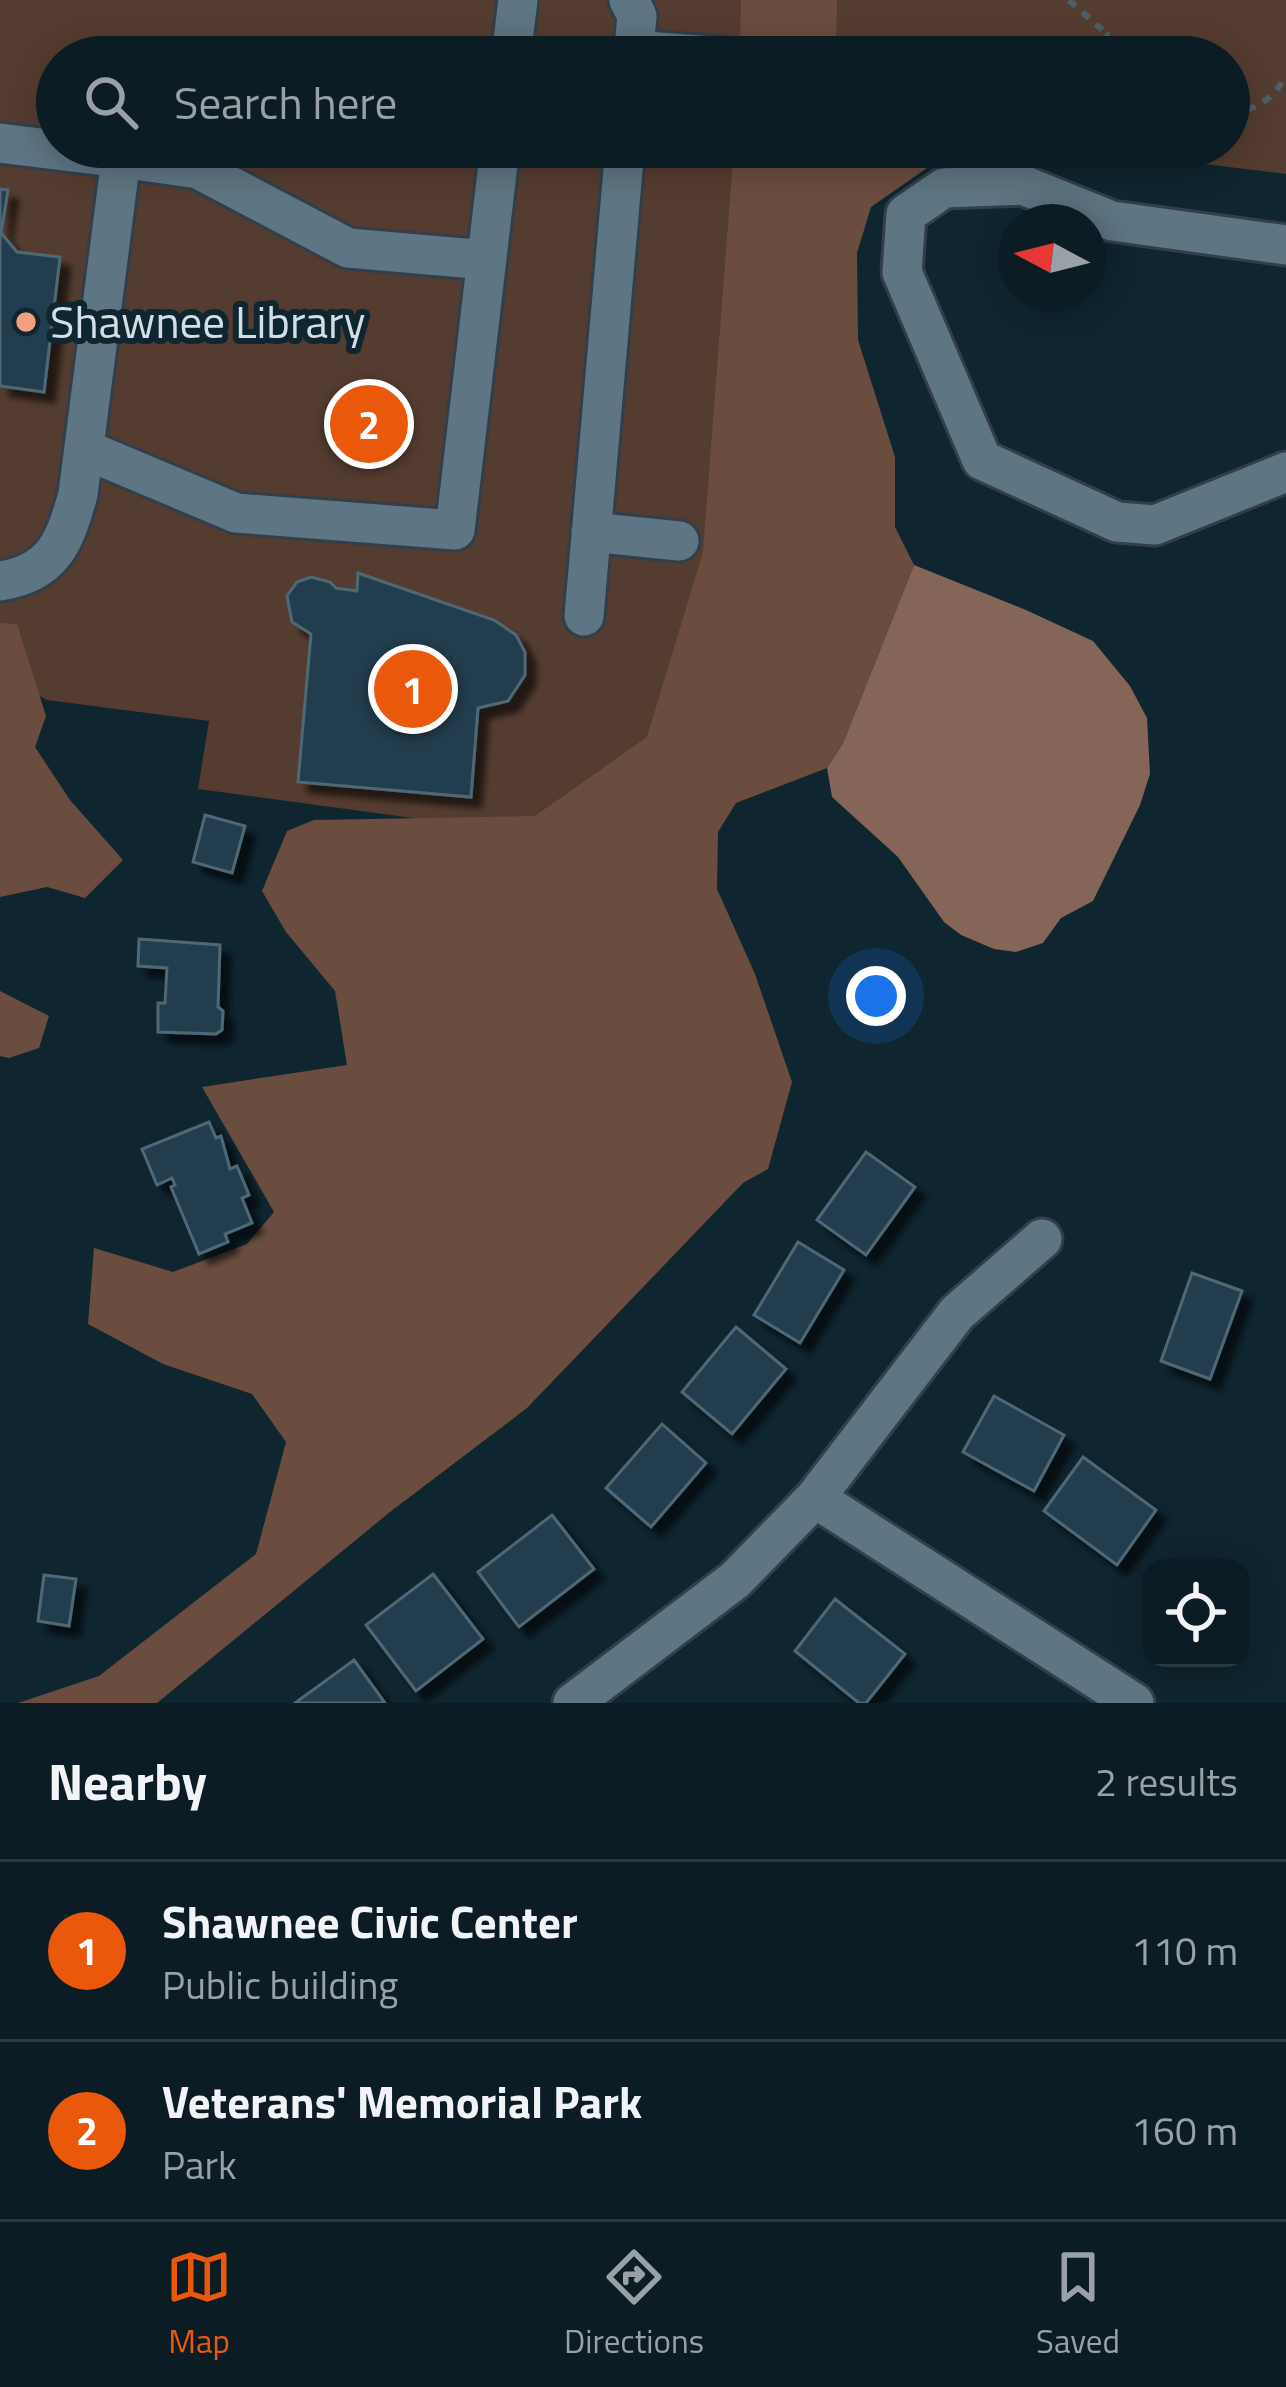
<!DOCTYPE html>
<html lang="en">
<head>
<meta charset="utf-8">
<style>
	:root { --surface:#0b1c24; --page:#14252c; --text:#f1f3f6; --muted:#9aa1a6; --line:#2b3a41; --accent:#ea580c }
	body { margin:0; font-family:"Titillium Web",sans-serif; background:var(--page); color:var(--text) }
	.controls { position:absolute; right:36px; bottom:36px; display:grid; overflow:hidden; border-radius:24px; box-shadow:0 6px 30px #0003 }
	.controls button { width:108px; height:108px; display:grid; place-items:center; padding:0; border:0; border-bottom:3px solid var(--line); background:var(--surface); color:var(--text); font:60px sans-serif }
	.compass { position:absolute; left:998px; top:204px; width:108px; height:108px; border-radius:50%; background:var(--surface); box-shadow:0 6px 30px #0003; rotate:277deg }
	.you { position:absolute; left:876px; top:996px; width:42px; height:42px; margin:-30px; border:9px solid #fff; border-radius:50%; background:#1a73e8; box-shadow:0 0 0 18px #1a73e833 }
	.badge { display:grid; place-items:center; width:78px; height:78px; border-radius:50%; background:var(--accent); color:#fff; font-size:39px; font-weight:700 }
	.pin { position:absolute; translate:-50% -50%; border:6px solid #fff; box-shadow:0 3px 12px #0006 }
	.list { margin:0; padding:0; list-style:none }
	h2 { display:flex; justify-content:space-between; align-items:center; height:156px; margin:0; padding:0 48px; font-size:51px }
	h2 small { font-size:39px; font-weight:400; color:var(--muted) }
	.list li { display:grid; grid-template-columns:78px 1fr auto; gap:36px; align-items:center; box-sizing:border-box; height:180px; padding:0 48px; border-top:3px solid var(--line) }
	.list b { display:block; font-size:45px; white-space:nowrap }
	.list p { margin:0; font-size:39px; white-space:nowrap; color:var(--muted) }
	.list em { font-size:39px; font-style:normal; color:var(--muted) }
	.icon { flex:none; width:66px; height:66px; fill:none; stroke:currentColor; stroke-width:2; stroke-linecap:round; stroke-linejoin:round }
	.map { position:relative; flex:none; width:1286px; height:1703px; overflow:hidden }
	.search { position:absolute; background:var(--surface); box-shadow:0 6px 30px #0003; left:36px; right:36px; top:36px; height:132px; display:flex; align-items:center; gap:30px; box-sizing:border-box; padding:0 42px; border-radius:66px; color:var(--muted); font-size:45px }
	.sheet { height:516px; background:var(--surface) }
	nav { display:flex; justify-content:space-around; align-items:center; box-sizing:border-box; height:168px; border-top:3px solid var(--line); background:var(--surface); font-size:33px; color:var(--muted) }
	nav a { display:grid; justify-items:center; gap:6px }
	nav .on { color:var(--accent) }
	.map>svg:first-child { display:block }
	.green { fill:#553c30 }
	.forest { fill:#6a4d3f }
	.water { fill:#846557 }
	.building { fill:#213e4e; stroke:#506774; stroke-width:3; filter:url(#shadow) }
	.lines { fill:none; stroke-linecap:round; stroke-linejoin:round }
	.minor-casing { stroke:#323f4a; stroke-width:45 }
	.path { stroke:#4d606a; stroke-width:6; stroke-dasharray:9 9; stroke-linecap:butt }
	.minor { stroke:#5e7583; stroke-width:39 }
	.poi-dot { fill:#f1a17b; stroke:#0f2530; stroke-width:4.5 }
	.labels { text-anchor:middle; stroke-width:12; stroke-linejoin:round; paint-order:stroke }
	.poi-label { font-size:45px; fill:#d2dfe7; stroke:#0f2530; text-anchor:start }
</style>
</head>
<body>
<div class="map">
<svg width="1286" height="1703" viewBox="0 0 1286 1703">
	<defs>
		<filter id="shadow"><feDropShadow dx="10" dy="10" stdDeviation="3" flood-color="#0009"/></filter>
	</defs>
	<rect width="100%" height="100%" fill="#0f2530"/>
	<path class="green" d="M0 0H1286V174L1065 147H1229V57H57V147H770L686 855 198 789 209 721 47 700 0 674Z"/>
	<path class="forest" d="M741 0H837L836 50 842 57H740Z
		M734 147H1007L950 152 871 207 857 253 858 340 895 457V527L914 565 843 743 827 768 736 803 718 832 717 889 755 974 792 1082 768 1169 743 1183 527 1408 390 1512 157 1703H18L99 1676 256 1554 286 1442 252 1394 163 1364 88 1324 94 1248 173 1272 247 1244 274 1212 202 1087 347 1065 335 991 286 932 262 891 287 831 314 820 535 816 647 737 703 552Z
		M0 623 17 624 46 716 35 747 70 800 123 860 85 898 47 887 0 897Z
		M0 991 49 1016 39 1048 9 1058 0 1056Z"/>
	<path class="water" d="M914 565 1026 610 1093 641 1130 686 1147 718 1150 774 1140 805 1093 901 1061 918 1043 943 1016 952 994 949 961 935 944 922 898 857 832 797 827 768 843 743Z"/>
	<path class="building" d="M0 189 8 190 1 233 17 252 60 257 44 392 0 386Z
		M358 573 494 620 516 635 525 652V675L508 701 478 708 471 797 298 782 311 634 292 622 287 596 297 582 311 577 330 582 336 588 357 591Z
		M205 815 245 826 232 873 193 862Z
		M139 939 220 945 218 1007 223 1011 222 1030 216 1034 158 1032V1003H165L167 968 138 966Z
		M209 1122 216 1138 221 1136 230 1169 237 1166 249 1195 242 1198 252 1223 225 1234 228 1242 199 1254 171 1187 175 1185 172 1178 157 1185 142 1149Z
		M866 1152 915 1187 866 1255 817 1220Z
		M798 1242 844 1270 800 1343 754 1315Z
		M1192 1273 1242 1291 1210 1379 1161 1361Z
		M736 1327 786 1369 732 1434 682 1392Z
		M994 1396 1064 1435 1034 1491 963 1452Z
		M662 1424 706 1463 651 1527 606 1488Z
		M1083 1457 1156 1510 1117 1565 1044 1511Z
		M552 1515 594 1569 519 1627 478 1572Z
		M433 1574 483 1639 416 1691 366 1625Z
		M44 1575 76 1579 69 1626 38 1621Z
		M835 1599 905 1654 866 1703H859L795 1651Z
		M354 1660 385 1703H295Z"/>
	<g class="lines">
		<defs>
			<path id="minor" d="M629 0 637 16 633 57
				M633 50 724 57
				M511 57 518 0
				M0 143 121 158 78 494C65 541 54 573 0 581
				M121 158 198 169 348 248 487 260
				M1286 245 1112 221 1023 185 944 188 906 214 902 272 982 460 1117 522 1155 525 1286 472
				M84 449 236 513 455 530 500 147
				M591 532 679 541
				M584 616 625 147
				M815 1498 1134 1703
				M573 1703 735 1580 815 1498 957 1313 1042 1239"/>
		</defs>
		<use href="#minor" class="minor-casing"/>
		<path class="path" d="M1069 0 1108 35
			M1094 57 1108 35 1143 57
			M1229 111C1255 113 1274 98 1286 75"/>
		<use href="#minor" class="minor"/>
	</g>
	<circle class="poi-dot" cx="26" cy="322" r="12"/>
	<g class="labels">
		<g class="poi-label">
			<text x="50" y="338">Shawnee Library</text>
		</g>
	</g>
</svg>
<div class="controls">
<button><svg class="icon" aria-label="locate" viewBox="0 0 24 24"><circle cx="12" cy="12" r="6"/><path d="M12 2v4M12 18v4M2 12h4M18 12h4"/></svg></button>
</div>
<svg class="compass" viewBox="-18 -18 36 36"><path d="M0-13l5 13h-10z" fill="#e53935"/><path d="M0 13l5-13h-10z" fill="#9aa1a6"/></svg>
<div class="you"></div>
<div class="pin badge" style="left:413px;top:689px">1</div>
<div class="pin badge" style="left:369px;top:424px">2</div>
<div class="search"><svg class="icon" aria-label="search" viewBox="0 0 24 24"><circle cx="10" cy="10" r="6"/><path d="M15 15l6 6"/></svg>Search here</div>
</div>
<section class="sheet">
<h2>Nearby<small>2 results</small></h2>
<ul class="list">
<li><span class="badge">1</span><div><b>Shawnee Civic Center</b><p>Public building</p></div><em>110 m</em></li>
<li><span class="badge">2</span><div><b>Veterans' Memorial Park</b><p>Park</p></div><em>160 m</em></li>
</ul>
</section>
<nav>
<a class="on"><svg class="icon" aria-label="map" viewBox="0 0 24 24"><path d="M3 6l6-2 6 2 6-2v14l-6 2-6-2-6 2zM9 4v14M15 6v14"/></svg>Map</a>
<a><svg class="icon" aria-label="directions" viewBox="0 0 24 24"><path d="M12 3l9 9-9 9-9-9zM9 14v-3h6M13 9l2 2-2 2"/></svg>Directions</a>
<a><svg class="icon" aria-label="saved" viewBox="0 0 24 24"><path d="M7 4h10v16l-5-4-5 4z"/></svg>Saved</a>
</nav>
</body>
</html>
